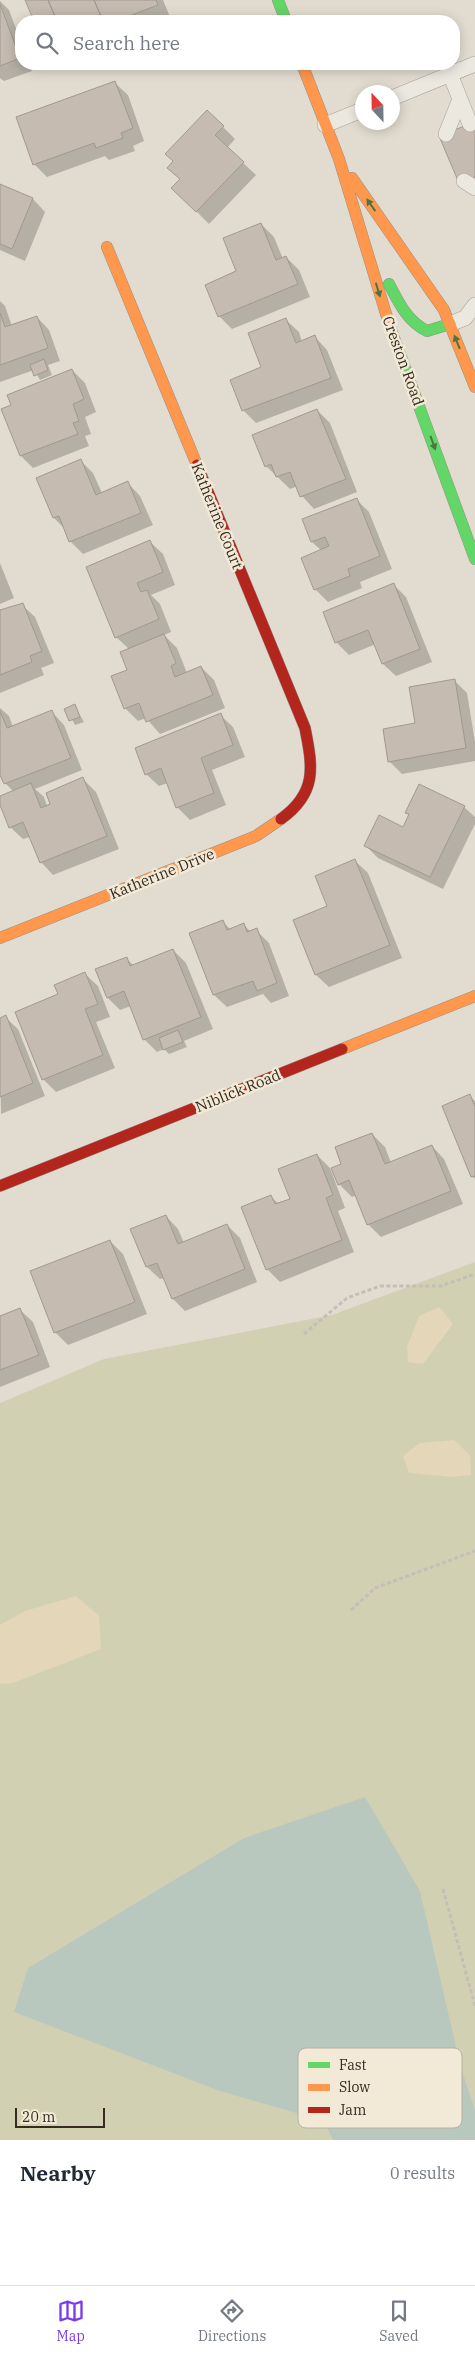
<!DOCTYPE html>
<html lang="en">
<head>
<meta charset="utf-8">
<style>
	:root { --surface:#fff; --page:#f6f6f7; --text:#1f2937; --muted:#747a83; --line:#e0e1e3; --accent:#7c3aed }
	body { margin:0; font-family:"IBM Plex Serif",serif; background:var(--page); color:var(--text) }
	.compass { position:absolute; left:355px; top:85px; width:45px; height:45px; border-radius:50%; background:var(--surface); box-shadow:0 2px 12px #0003; rotate:338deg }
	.scale { position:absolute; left:15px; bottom:12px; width:90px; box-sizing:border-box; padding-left:5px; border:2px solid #362a21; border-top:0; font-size:14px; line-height:18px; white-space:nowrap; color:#362a21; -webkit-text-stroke:4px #f2e9d6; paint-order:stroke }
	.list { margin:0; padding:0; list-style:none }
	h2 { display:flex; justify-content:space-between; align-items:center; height:65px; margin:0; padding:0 20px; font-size:21px }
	h2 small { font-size:16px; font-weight:400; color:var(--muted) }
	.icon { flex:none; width:28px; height:28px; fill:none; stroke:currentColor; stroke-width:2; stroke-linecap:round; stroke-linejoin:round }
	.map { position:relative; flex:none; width:475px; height:2140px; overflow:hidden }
	.search { position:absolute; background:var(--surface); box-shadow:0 2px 12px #0003; left:15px; right:15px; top:15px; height:55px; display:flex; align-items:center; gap:12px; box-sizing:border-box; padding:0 18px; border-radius:20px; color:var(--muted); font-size:19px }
	.sheet { height:145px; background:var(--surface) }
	nav { display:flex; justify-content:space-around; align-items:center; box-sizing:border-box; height:70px; border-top:1px solid var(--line); background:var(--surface); font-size:14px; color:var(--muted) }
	nav a { display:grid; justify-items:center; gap:2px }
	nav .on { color:var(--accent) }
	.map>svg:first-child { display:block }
	.green { fill:#d2d0b3 }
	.sand { fill:#e3d6b9 }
	.water { fill:#b9c8be }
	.shadow { fill:#0003 }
	.building { fill:#c6bbb1; stroke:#a2988f }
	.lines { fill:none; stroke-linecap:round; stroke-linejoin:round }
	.lane-casing { stroke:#a8a198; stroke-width:16 }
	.fast-casing { stroke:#979188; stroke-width:12 }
	.slow-casing { stroke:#979188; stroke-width:12 }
	.jam-casing { stroke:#979188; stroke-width:12 }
	.path { stroke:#c3beb6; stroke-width:3; stroke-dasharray:4 2.5; stroke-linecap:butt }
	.lane { stroke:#ebe8e0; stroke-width:15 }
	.fast { stroke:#63d668; stroke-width:11 }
	.slow { stroke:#ff974d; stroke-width:11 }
	.jam { stroke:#b3261e; stroke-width:11 }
	.oneway { fill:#4a7741 }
	.labels { text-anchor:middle; stroke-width:5; stroke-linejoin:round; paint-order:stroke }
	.street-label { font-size:15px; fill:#362a21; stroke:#f2e9d6 }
	.key { fill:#f2e9d6; stroke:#bab0a0; stroke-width:1 }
	.key-label { font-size:14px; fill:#362a21 }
</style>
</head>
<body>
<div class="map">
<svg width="475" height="2140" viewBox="0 0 475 2140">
	<rect width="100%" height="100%" fill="#e2dcd0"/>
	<path class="green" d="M475 1262V2140H0V1403L104 1359 332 1315Z"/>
	<path class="sand" d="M439 1307 453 1324 423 1364 408 1362 407 1347 419 1316Z
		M454 1440 470 1455 471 1475 452 1477 409 1473 403 1456 420 1443Z
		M76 1596 99 1616 101 1649 13 1683 0 1684V1625L25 1611Z"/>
	<path class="water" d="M365 1797 420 1891 461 2068 475 2110V2140H333L324 2121 220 2091 14 2012 28 1968 244 1838Z"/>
	<path class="shadow" d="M27 0H163L170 17 160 21H35Z
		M0 1 9 10 21 42V64H30L32 71 4 81 0 78Z
		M115 83 128 95 144 141 133 146 135 151 109 160 105 156 47 177 34 164Z
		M208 112 235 139 227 148 256 175 209 224 173 188 181 180Z
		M0 186 33 199 45 212 25 261 0 250Z
		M261 224 274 237 283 259 286 257 299 270 310 297 232 329 219 316Z
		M0 301 5 306 12 326 37 317 49 330 60 361 48 365 52 375 40 380 34 370 0 382Z
		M286 320 299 332 302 342 315 337 327 350 343 390 256 423 244 411 232 380 263 368Z
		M72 370 85 383 96 412 85 417 91 434 85 436 89 446 33 468 21 456Z
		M317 410 330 423 357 492 314 509 302 496 298 486 290 489 266 466Z
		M81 461 93 473 102 493 128 483 140 496 153 525 83 554 70 541 65 529 54 518Z
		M356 499 369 512 392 569 360 582 362 588 328 602 315 589 322 551 312 542 304 520Z
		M150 542 163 554 175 585 151 595 160 604 171 632 164 635 177 648 187 673 201 667 214 680 225 708 160 734 146 718 138 721 125 708 129 649 116 637Z
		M0 563 14 598 0 604Z
		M394 585 406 597 432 662 396 676 383 664 376 644 349 655 336 642Z
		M22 605 35 617 54 663 41 668 44 675 0 693V613Z
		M454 680 467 693 475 742V761L402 774 389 761 417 724Z
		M75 706 84 722 75 725 66 709Z
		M0 708 9 716 13 727 52 712 64 725 82 770 35 789 44 797 47 806 83 779 96 792 119 849 53 875 41 862 30 837 23 839 10 827 0 802V797L14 792 5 783 0 771Z
		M220 715 233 727 245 757 212 770 226 805 190 820 177 807 168 783 159 786 146 774Z
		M464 807 475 817V824L443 889 378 858 366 846 404 829 410 816 407 812Z
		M355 861 368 873 402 958 329 987 316 975 294 921 329 907Z
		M223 922 231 930 244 925 251 932 256 930 269 943 289 996 271 1003 263 994 227 1007 214 995 191 934Z
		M173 950 186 963 213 1029 184 1041 187 1047 169 1054 164 1049 157 1052 144 1039 131 1006 120 1010 108 998 126 958 134 966Z
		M85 974 98 986 110 1017 96 1022 115 1068 56 1092 43 1079 59 995Z
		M5 1017 18 1029 45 1096 1 1114 0 1019Z
		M469 1096 475 1101V1179L472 1176Z
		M372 1134 385 1147 391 1163 432 1146 444 1159 463 1204 381 1237 368 1224 356 1195 352 1197 339 1184 343 1165Z
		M317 1155 330 1168 345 1208 338 1211 354 1252 280 1282 267 1269 271 1197 279 1204 292 1199Z
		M166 1216 178 1229 184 1243 227 1225 240 1238 257 1282 185 1311 173 1299 164 1278 160 1279 147 1267 132 1230Z
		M110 1241 123 1254 147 1314 68 1345 55 1332Z
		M20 1310 33 1322 50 1367 0 1387V1318Z"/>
	<path class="building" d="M25 0H48L57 21H34Z
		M48 0H94L103 21H57Z
		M94 0H156L158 5 116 21H103Z
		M0 4 20 58 0 66Z
		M115 81 133 128 121 133 123 138 96 148 94 143 33 165 16 117Z
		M207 110 224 126 215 135 244 162 196 212 171 188 180 179 167 168 173 161 165 154Z
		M475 122V177L459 183 439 136Z
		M0 184 33 198 12 249 0 244Z
		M261 223 276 260 286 256 298 284 218 317 205 285 236 271 223 238Z
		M0 313 5 327 37 316 48 348 0 365Z
		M286 318 296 343 315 335 331 378 242 411 230 380 261 367 248 333Z
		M44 359 48 370 34 376 30 365Z
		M72 369 84 399 73 404 79 421 73 423 78 434 20 456 1 409 11 405 7 395Z
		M317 409 346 479 300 497 290 472 276 477 271 464 265 467 252 435Z
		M81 459 96 495 128 481 141 513 69 542 59 516 53 518 36 478Z
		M357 498 380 556 348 569 350 576 314 590 301 558 329 546 325 537 311 542 302 519Z
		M150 540 163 572 137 583 141 592 147 590 159 619 115 638 86 567Z
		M394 583 420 649 382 664 368 630 335 643 323 612Z
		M23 603 42 651 30 656 32 662 0 675V610Z
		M164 634 176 663 171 666 175 677 201 666 213 695 146 722 139 703 124 709 111 676 127 670 120 652Z
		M455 679 466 748 388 762 383 729 415 723 409 687Z
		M75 704 80 717 69 721 64 709Z
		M52 710 71 758 4 784 0 775V711L7 728Z
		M221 713 233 745 201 758 214 793 176 808 161 768 145 775 135 748Z
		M83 777 107 836 40 863 23 822 9 828 0 805V796L31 783 41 808 50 804 46 793Z
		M419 784 465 806 430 877 364 846 379 815 403 827 409 814 405 813Z
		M355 859 390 945 315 975 293 920 327 906 315 876Z
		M223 920 227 930 244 923 247 932 257 928 277 983 257 991 253 981 213 995 189 933Z
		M173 949 201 1017 143 1040 124 991 107 998 95 969 127 957 130 966Z
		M85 972 98 1004 85 1009 103 1055 42 1080 15 1012 58 994 54 985Z
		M6 1015 33 1083 0 1097V1018Z
		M178 1030 183 1042 163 1050 159 1038Z
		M470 1094 475 1107V1176L471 1177 442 1106Z
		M372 1133 385 1164 432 1145 451 1191 367 1225 349 1180 338 1185 331 1168 341 1164 335 1147Z
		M317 1154 333 1195 326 1198 342 1240 266 1270 241 1207 271 1195 275 1204 290 1199 278 1169Z
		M166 1215 178 1244 227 1224 245 1269 172 1299 157 1263 146 1267 130 1229Z
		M110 1240 135 1302 54 1333 30 1271Z
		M20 1308 39 1355 0 1370V1316Z"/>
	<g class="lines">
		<defs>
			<path id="lane" d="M392 98 475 64
				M460 99 470 124
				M325 125 362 110
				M446 134 460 99 450 74
				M464 181 475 188
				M450 324 465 318 475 305"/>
			<path id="fast" d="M278 0 286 21
				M389 284C399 303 407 321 427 331L450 324
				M390 327 475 559"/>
			<path id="slow" d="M302 64 339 159 390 327
				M352 178 444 310 475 387
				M107 247 197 465
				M0 938 256 836 281 819
				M342 1049 475 996"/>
			<path id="jam" d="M197 465 305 728C313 768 317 793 281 819
				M0 1186 342 1049"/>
		</defs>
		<use href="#lane" class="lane-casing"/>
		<use href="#fast" class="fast-casing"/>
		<use href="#slow" class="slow-casing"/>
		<use href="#jam" class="jam-casing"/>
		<path class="path" d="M304 1334 347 1298 380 1286H441L475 1274
			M351 1610 375 1588 475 1551
			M443 1889 475 2006"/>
		<use href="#lane" class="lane"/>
		<use href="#fast" class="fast"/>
		<use href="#slow" class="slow"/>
		<use href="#jam" class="jam"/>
	</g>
	<defs><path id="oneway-solid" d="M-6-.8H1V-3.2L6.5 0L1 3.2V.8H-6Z" transform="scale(1.25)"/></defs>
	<g class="oneway">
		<use href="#oneway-solid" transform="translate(371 205) rotate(-125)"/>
		<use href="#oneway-solid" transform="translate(378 290) rotate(73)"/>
		<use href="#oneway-solid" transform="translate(457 342) rotate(-112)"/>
		<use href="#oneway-solid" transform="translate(433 443) rotate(70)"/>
	</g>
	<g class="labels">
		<g class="street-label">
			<text transform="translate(403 361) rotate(70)" y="5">Creston Road</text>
			<text transform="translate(217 516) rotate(68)" y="5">Katherine Court</text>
			<text transform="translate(162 874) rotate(-22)" y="5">Katherine Drive</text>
			<text transform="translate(238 1091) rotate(-22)" y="5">Niblick Road</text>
		</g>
	</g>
	<rect x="298" y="2048" width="164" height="80" rx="8" class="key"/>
	<rect x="308" y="2062" width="22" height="6" fill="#63d668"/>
	<rect x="308" y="2084" width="22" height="7" fill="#ff974d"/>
	<rect x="308" y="2107" width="22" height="6" fill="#b3261e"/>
	<g class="key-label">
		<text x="339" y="2070">Fast</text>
		<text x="339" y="2092">Slow</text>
		<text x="339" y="2115">Jam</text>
	</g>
</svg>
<svg class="compass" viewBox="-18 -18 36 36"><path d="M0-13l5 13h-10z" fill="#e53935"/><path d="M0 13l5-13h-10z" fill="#747a83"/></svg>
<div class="scale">20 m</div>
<div class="search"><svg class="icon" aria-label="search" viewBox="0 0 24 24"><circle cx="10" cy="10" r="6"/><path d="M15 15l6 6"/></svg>Search here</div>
</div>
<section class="sheet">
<h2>Nearby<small>0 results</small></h2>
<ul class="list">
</ul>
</section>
<nav>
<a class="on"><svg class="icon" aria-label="map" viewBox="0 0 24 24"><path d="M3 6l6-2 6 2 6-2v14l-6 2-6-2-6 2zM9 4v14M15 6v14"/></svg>Map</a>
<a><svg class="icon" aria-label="directions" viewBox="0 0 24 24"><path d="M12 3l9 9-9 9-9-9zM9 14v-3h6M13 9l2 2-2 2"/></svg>Directions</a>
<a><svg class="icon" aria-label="saved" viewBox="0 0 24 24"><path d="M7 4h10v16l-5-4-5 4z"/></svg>Saved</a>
</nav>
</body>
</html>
